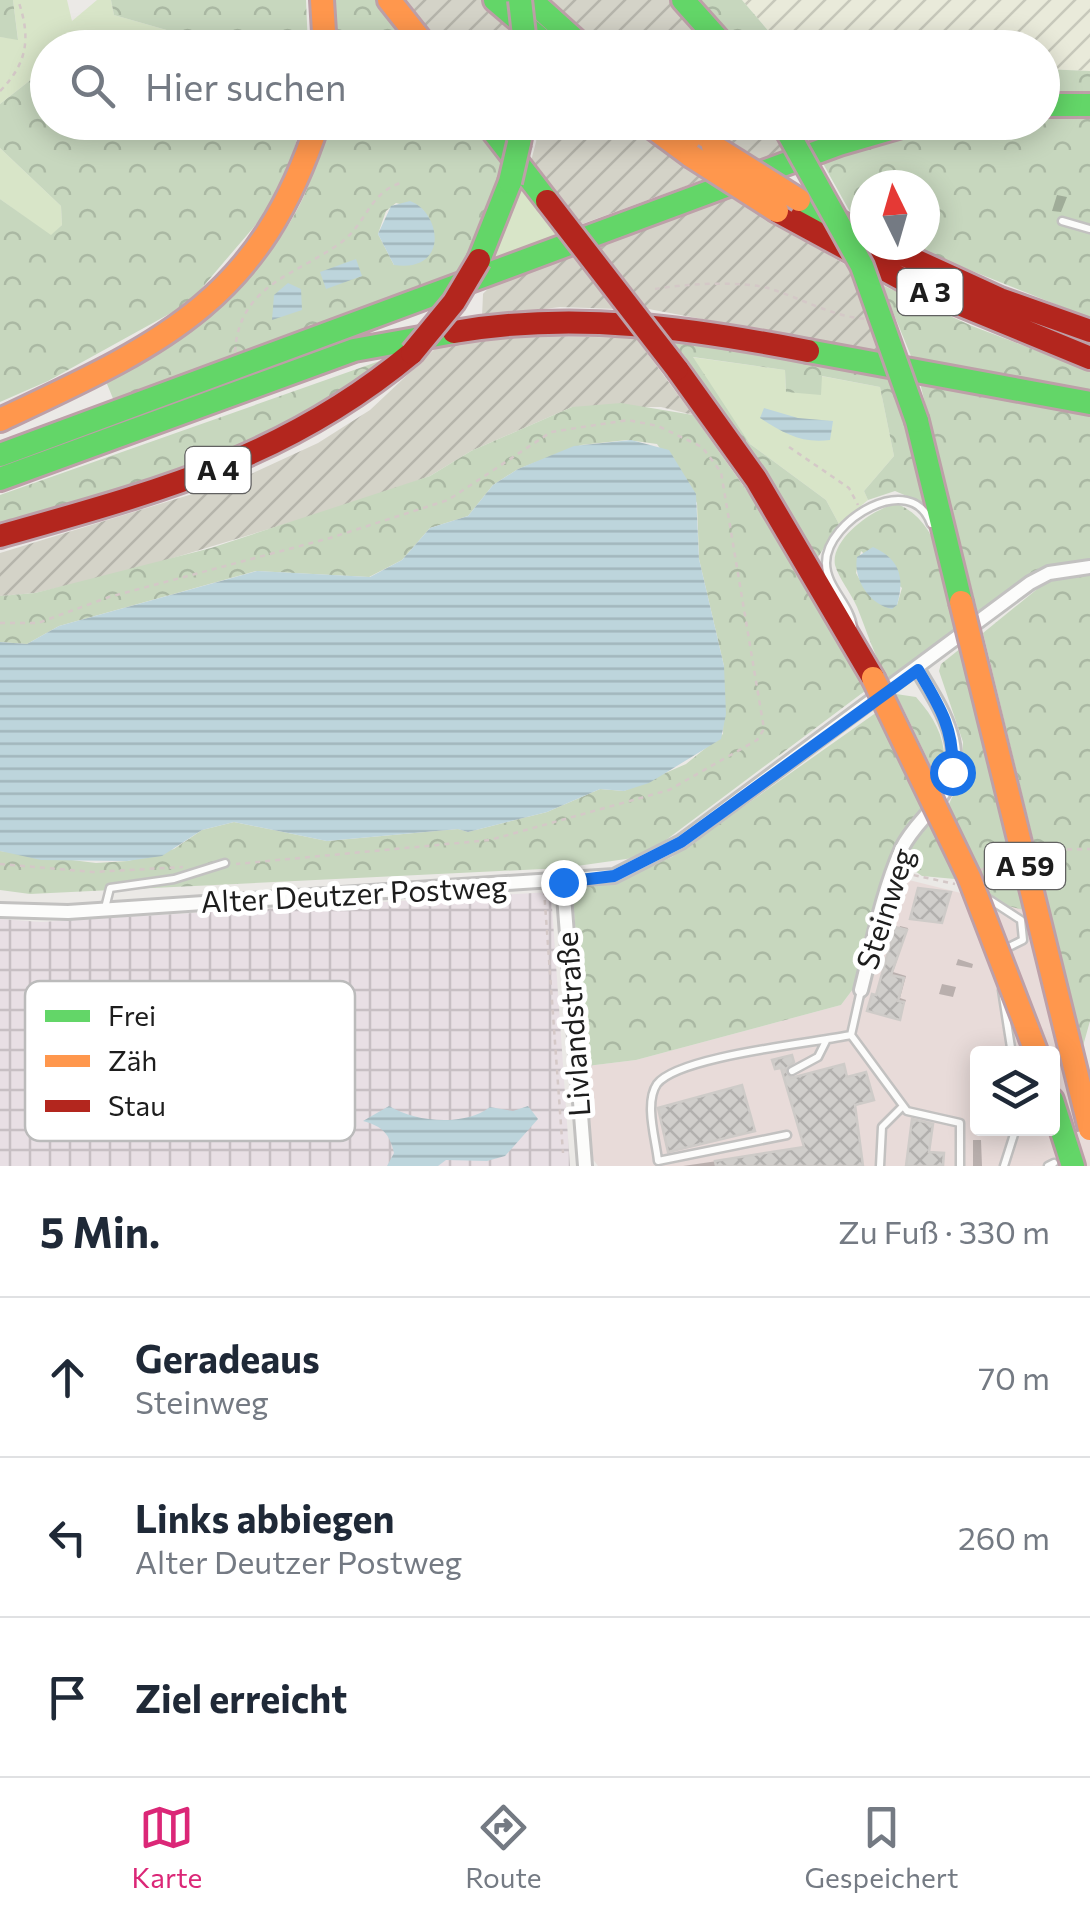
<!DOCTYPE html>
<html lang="de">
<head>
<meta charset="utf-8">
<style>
	:root { --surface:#fff; --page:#f6f6f7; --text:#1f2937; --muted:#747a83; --line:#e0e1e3; --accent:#db2777 }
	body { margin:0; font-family:Commissioner,sans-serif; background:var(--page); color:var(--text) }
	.controls { position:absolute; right:30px; bottom:30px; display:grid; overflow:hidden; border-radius:10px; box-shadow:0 5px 25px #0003 }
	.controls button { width:90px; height:90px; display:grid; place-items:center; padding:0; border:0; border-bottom:2px solid var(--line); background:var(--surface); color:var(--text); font:50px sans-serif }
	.compass { position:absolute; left:850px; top:170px; width:90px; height:90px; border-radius:50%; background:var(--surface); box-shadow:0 5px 25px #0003; rotate:355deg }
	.stop { position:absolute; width:30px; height:30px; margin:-22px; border:8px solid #1a73e8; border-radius:50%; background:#fff }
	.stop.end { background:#1a73e8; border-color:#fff; box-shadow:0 2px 10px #0008 }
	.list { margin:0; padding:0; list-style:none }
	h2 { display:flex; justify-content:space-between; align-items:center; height:130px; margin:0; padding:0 40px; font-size:42px }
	h2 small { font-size:32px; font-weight:400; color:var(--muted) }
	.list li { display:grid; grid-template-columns:65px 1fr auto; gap:30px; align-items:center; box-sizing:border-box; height:160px; padding:0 40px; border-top:2px solid var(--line) }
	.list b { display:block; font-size:38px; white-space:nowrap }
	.list p { margin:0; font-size:32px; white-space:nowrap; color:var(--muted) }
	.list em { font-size:32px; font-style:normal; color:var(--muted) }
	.icon { flex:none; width:55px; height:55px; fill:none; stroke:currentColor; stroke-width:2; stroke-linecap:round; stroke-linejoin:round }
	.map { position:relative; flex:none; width:1090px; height:1166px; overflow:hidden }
	.search { position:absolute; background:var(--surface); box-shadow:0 5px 25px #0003; left:30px; right:30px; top:30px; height:110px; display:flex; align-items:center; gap:25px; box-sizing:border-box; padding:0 35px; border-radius:55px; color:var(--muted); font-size:38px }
	.sheet { height:610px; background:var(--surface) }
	nav { display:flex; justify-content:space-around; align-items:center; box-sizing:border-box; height:140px; border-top:2px solid var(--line); background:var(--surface); font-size:28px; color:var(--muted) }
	nav a { display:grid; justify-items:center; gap:5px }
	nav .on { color:var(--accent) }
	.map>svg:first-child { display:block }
	.commercial { fill:#e8dbd9; fill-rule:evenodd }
	.industrial { fill:url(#industrial-grid) }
	.construction { fill:url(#construction-furrows) }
	.farmland { fill:url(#farmland-furrows) }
	.grass { fill:#d8e5c8 }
	.forest { fill:url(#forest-crowns); fill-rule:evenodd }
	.water { fill:url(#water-rules) }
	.shadow { fill:#0003 }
	.building { fill:url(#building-cross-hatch); stroke:#cecbc8; stroke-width:2.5 }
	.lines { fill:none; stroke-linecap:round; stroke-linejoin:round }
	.lane-casing { stroke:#c2c1c0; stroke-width:11 }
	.street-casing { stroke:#c2c1c0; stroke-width:18 }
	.fast-casing { stroke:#bda0a8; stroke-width:28 }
	.slow-casing { stroke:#bda0a8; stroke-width:28 }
	.jam-casing { stroke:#bda0a8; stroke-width:28 }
	.path { stroke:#d4c8c7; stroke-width:2.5; stroke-dasharray:5 5; stroke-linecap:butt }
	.lane { stroke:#fcfcfb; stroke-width:6 }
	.street { stroke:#fcfcfb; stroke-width:12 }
	.fast { stroke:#63d668; stroke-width:22 }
	.slow { stroke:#ff974d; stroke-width:22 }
	.jam { stroke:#b3261e; stroke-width:22 }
	.fast-bridge-casing { stroke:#bda0a8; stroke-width:28; stroke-linecap:butt }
	.slow-bridge-casing { stroke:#bda0a8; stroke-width:28; stroke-linecap:butt }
	.jam-bridge-casing { stroke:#bda0a8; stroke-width:28; stroke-linecap:butt }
	.fast-bridge { stroke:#63d668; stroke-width:22 }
	.slow-bridge { stroke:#ff974d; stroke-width:22 }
	.jam-bridge { stroke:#b3261e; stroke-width:22 }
	.route { stroke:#1a73e8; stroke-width:12 }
	.labels { text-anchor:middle; stroke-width:10; stroke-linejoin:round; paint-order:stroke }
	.shield { fill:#fff; stroke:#616161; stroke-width:2.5 }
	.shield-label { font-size:28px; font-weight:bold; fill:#1d1d1d }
	.street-label { font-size:30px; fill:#1d1d1d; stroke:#fff }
	.key { fill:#fff; stroke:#bbb; stroke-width:2.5 }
	.key-label { font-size:28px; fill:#1d1d1d }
</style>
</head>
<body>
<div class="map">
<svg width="1090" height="1166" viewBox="0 0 1090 1166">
	<defs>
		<pattern id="industrial-grid" width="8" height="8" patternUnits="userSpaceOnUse" patternTransform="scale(2.5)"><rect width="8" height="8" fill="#e8dfe4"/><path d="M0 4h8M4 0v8" fill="none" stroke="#c7bfc3"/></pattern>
		<pattern id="construction-furrows" width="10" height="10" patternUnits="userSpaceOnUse" patternTransform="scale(2.5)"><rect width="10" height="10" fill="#d4d3c8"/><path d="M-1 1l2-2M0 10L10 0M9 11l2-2" fill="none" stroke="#b6b5ab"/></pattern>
		<pattern id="farmland-furrows" width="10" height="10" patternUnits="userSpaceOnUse" patternTransform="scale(2.5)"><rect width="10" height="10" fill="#e9eada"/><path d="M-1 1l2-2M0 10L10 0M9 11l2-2" fill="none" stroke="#c7c8bb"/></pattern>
		<pattern id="forest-crowns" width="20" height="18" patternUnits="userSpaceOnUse" patternTransform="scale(2.5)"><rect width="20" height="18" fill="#c7d7be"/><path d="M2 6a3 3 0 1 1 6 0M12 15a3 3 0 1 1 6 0" fill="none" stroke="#aab8a3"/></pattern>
		<pattern id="water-rules" width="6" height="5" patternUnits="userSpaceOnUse" patternTransform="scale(2.5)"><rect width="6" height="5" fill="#bdd5dc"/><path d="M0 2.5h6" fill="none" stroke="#a2b6bc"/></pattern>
		<pattern id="building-cross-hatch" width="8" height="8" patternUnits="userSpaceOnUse" patternTransform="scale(2.5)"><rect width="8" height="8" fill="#d0cecb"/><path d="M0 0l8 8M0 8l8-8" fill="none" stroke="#b2b0ae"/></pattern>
	</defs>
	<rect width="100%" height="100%" fill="#ebe9e6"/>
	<path class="commercial" d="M897 877 1053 916 1083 1046 1081 1065 1090 1105V1166H598L592 1158 587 1066 636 1060 841 1005 853 989 869 993ZM978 1054H1052V1128H978Z"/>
	<path class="industrial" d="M551 892 570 1166H0V919L41 922Z"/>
	<path class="construction" d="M401 0H491L510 16 514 47H437Z
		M550 0H672L715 47H604Z
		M541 123H632L705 179 582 224 531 161Z
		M702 123H768L787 152 756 162Z
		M724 194 853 269 884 353 643 308 594 242Z
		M570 252 618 309 560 307 482 317 483 294 499 278Z
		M507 335 636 338 693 415 661 407H572L471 451 430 476 365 500 130 571 35 593 0 596V553L238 480 318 443 370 410 437 347Z"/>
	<path class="farmland" d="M742 0H1090V71L1043 69 1042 48 782 47Z"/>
	<path class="grass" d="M13 0H67L72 21 97 0H111L114 15 191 37 209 47H155L105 38 85 47 48 48 47 67 0 104V37L18 39Z
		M0 148 61 206 62 225 51 236 0 199Z
		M521 184 557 236 490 261Z
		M691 357 785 370 786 392 821 376 880 387 894 456 864 491 868 500 839 524 826 500 750 444Z"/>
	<path class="forest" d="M0 0H13L18 40 0 37Z
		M111 0H306L308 47H209L191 37 114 15Z
		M328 0H376L414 47H332Z
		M698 0H742L782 47H738Z
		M47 67 48 122 302 123 287 172 264 215 189 303 48 381 0 402V199L51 235 62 225 61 206 0 148V104Z
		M1043 69 1090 71V94L1043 92Z
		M1043 112 1090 113V318L907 245H925V185H865V224L854 219 821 160 951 123 1042 122Z
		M325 123H473L505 163 461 272 114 401 105 379C210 309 304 260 325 123ZM396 203 423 210 433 231 394 265 378 234 386 211Z
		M797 123H875L811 143Z
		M882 285 972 326 1090 371V394L913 361Z
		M672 340 891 376 928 505 895 491 868 500 864 491 894 456 880 387 822 376 821 395 786 392 785 370 693 357 750 444 826 500 839 524 815 562 677 355Z
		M408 351 300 425 216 461 0 527V495Z
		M920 383 1090 415V562L1047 569 978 614Z
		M621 403 693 415 801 567 869 688 662 843 633 858 563 868 30 894 0 890V851L96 863 128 861 174 849 202 830 234 822 327 841 458 829 468 832 547 812 600 789 624 791 686 764 723 734 724 666 699 559 697 503 657 444 627 440 581 445 518 469 493 485 468 516 430 528 402 560 369 577 256 571 59 626 27 644 0 642V596L35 593 211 548 430 476 471 451 572 407Z
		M897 504C942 521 947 586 957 629L887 679C874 654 867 632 857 607 851 593 839 579 835 565 830 539 875 507 897 504ZM861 551 902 588 897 605C873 600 868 595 856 573Z
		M1090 573V1021L1083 1046 983 633 1052 577Z
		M961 648 1024 910 992 902 949 804 961 778 963 742 939 671 941 664Z
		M896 694 916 697C940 724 951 750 940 785Z
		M877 712 923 806 889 859 853 989 841 1005 636 1060 587 1066 572 888 615 880 672 857Z
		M926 824 931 826 955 879 922 876 908 866 906 851Z"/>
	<path class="water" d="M410 201C442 213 449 273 394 265L378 234 391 206Z
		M356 259 362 276 326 289 320 272Z
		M288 283 301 289 302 310 272 320 274 295Z
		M764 408 798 418 833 421 830 440C802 444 783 433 760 418Z
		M631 440 669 450 696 494 699 559 724 666 726 714 721 739 649 783 624 791 600 789 547 812 468 832 458 829 327 841 234 822 202 830 162 856 127 861 41 860 0 851V642L27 644 59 626 257 571 370 577 402 560 430 528 468 516 493 485 518 469 574 446Z
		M873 547C900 559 905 578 897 605L892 609C869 604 853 579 857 557Z
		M389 1106C415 1122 464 1127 490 1107L513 1111 528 1106 538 1119 505 1156 487 1161 446 1160 438 1166H387L394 1153C390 1134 382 1126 363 1121Z"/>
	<path class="shadow" d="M1057 195 1067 197 1061 212 1052 211Z
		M900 926 908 928 893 972 906 976 900 998 906 1000 899 1017 874 995 880 993Z
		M958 959 973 964 972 968 956 965Z
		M942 984 956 987 953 997 939 994Z
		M792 1056 784 1067 792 1078 844 1064 848 1078 867 1073 873 1097 855 1102 863 1166H683L807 1148 783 1065 776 1060Z
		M973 1140H981L982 1166H973Z"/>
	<path class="building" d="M918 888 951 892 942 923 910 919Z
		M895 927 907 930 891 975 904 978 898 1001 904 1002 900 1020 867 1011 872 994 876 995Z
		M792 1055 794 1062 785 1070 791 1078 844 1064 847 1077 866 1072 874 1100 855 1105 863 1166H716L715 1161 804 1147 781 1068 775 1069 772 1060Z
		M742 1085 755 1131 668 1152 658 1108Z
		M912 1119 933 1124 929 1152 944 1153 943 1166H906Z"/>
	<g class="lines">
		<defs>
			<path id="lane" d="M1062 221 1090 229
				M853 627C850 604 826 587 826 563 826 520 912 469 931 524
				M981 894 1021 920 1023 940 1003 950
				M105 908 110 888 174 879 225 863
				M861 990 851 1035 907 1111 960 1123V1166
				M1002 990 1012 1054
				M792 1071 818 1057 826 1041
				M787 1135 658 1161C656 1140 644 1103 657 1084 678 1056 813 1043 851 1035
				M880 1166 882 1127 903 1106
				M1004 1166 1016 1128
				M1048 1166 1054 1163"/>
			<path id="street" d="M563 883 585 1166
				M0 910 68 912 614 876 681 842 1030 583 1049 573 1090 567
				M861 990C873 943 882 893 902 848 912 827 932 812 944 792 970 749 940 707 918 670"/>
			<path id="fast" d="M495 0 551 48
				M531 0 584 48
				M683 0 726 48
				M1042 105H1090
				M486 122 547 201
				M519 143 523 122
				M799 200 865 236
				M479 260 510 182
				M808 351 1090 403
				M917 421 961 602
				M0 455 839 144 915 122
				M0 479 354 350 454 332
				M1052 1100 1073 1166"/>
			<path id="slow" d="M322 0 325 48
				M389 0 427 48
				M645 122 691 156
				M680 122 713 146
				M0 420C161 344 260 302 318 122"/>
			<path id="jam" d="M777 211 913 285 1090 358
				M882 245 1000 299 1090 331
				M454 332C575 311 689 328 808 351
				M677 369 756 479 873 678
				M0 536C155 492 285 459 412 353"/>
		</defs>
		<use href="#lane" class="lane-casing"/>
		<use href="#street" class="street-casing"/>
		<use href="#fast" class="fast-casing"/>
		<use href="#slow" class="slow-casing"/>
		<use href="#jam" class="jam-casing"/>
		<path class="path" d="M0 91C28 63 31 37 18 0
			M655 289C684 284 743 280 771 289 803 299 833 317 867 319
			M235 352C239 283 298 275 343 241 367 222 370 192 401 183
			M789 447 849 488 858 505
			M0 623H38L109 597 330 538 448 500 551 432 628 420 658 426 702 447 721 472 764 729 757 740 669 790 490 840 236 864
			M1037 850 1090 849
			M0 864 93 872 183 867
			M981 870 1005 857
			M904 873 955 884
			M544 890 563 1153"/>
		<use href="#lane" class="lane"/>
		<use href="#street" class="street"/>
		<use href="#fast" class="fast"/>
		<use href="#slow" class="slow"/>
		<use href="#jam" class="jam"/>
		<defs>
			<path id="fast-bridge" d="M520 0 525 44
				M782 122 862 266 917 421
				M510 182 519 143"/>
			<path id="slow-bridge" d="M713 146 799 200
				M691 156 777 211
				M961 602 1090 1129
				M873 678 969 877 1037 1054"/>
			<path id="jam-bridge" d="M547 201 677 369
				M412 353 454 302 479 260"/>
		</defs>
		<use href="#fast-bridge" class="fast-bridge-casing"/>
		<use href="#slow-bridge" class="slow-bridge-casing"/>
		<use href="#jam-bridge" class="jam-bridge-casing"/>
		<use href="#fast-bridge" class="fast-bridge"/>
		<use href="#slow-bridge" class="slow-bridge"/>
		<use href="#jam-bridge" class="jam-bridge"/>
	</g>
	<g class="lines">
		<path class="route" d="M563 882 614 876 681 842 918 670C939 705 955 730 952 772"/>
	</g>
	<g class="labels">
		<g class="shield">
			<rect x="897.5" y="269" width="65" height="46" rx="8"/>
			<rect x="185.5" y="447" width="65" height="46" rx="8"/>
			<rect x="985" y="843" width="80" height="46" rx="8"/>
		</g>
		<g class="shield-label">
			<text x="930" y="302">A 3</text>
			<text x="218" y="480">A 4</text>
			<text x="1025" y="876">A 59</text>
		</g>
		<g class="street-label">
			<text transform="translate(354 895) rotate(-3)" y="10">Alter Deutzer Postweg</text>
			<text transform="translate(886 909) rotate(-72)" y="10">Steinweg</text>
			<text transform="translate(574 1024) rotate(-94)" y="10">Livlandstraße</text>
		</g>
	</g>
	<rect x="25" y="981" width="330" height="160" rx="15" class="key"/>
	<rect x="45" y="1010" width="45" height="12" fill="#63d668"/>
	<rect x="45" y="1055" width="45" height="12" fill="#ff974d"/>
	<rect x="45" y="1100" width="45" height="12" fill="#b3261e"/>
	<g class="key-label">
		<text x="108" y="1026">Frei</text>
		<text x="108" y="1071">Zäh</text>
		<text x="108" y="1116">Stau</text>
	</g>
</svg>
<div class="controls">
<button><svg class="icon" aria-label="layers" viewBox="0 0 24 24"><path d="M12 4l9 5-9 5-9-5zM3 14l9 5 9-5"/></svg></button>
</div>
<svg class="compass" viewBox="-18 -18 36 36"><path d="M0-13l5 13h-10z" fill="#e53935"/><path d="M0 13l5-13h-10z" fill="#747a83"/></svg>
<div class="stop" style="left:952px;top:772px"></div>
<div class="stop end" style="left:563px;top:882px"></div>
<div class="search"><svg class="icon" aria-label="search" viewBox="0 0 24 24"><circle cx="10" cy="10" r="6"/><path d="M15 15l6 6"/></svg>Hier suchen</div>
</div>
<section class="sheet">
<h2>5 Min.<small>Zu Fuß · 330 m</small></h2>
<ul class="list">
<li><svg class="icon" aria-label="ahead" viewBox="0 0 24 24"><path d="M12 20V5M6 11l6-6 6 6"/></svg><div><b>Geradeaus</b><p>Steinweg</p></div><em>70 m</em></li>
<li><svg class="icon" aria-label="left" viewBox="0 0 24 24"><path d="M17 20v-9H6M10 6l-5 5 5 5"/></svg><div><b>Links abbiegen</b><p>Alter Deutzer Postweg</p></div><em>260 m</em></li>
<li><svg class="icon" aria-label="arrive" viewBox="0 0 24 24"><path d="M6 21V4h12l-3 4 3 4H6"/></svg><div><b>Ziel erreicht</b></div></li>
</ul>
</section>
<nav>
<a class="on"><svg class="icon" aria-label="map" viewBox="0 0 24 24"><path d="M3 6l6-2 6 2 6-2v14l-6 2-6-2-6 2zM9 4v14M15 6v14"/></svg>Karte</a>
<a><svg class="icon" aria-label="directions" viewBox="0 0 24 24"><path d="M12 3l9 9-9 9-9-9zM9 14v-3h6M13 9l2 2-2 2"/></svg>Route</a>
<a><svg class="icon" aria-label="saved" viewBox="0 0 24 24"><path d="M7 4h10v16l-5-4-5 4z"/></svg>Gespeichert</a>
</nav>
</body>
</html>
